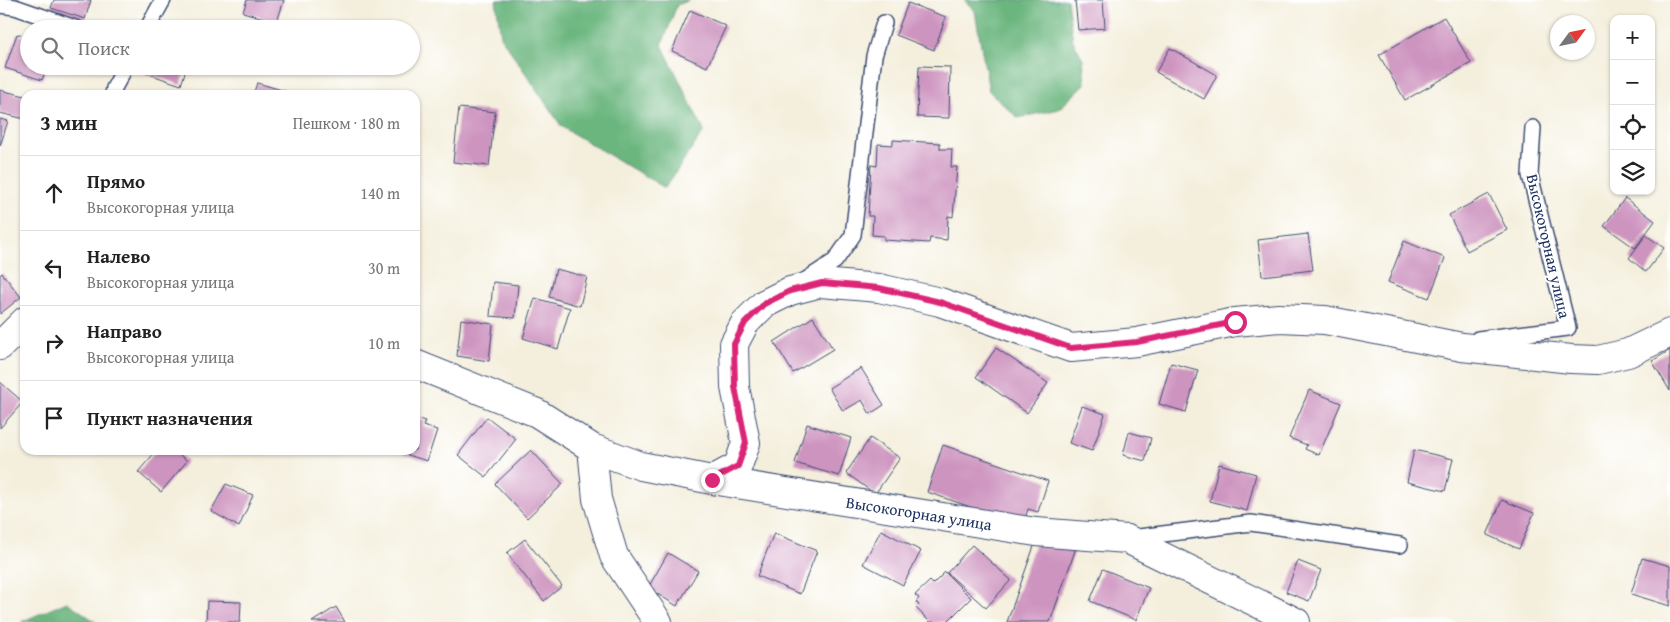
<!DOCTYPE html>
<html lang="ru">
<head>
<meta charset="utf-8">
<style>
	:root { --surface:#fff; --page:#f6f6f6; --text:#222; --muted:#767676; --line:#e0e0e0 }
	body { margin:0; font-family:"Gentium Book Plus",serif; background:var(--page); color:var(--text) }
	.controls { position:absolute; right:15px; top:15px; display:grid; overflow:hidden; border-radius:10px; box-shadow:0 1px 4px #0004 }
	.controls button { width:45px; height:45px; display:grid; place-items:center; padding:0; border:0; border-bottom:1px solid var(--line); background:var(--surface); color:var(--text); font:25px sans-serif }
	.compass { position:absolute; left:1550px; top:15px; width:45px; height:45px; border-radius:50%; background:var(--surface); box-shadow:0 1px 4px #0004; rotate:57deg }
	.stop { position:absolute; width:15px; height:15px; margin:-11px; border:4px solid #db2777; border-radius:50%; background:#fff }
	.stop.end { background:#db2777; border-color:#fff; box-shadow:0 1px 5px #0008 }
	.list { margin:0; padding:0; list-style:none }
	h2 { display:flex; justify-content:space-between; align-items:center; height:65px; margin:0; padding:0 20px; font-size:21px }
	h2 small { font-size:16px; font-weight:400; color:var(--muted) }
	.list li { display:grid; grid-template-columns:32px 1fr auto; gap:15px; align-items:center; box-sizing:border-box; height:75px; padding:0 20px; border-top:1px solid var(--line) }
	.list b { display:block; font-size:19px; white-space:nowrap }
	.list p { margin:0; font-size:16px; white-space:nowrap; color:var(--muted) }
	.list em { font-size:16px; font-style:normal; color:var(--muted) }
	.icon { flex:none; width:28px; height:28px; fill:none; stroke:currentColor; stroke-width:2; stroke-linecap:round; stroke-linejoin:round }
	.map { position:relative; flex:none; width:1670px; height:622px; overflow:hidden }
	.search { position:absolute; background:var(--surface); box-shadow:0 1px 4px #0004; left:20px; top:20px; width:400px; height:55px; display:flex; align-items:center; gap:12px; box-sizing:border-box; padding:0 18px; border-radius:28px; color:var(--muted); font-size:19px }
	.panel { position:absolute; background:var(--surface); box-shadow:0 1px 4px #0004; left:20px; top:90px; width:400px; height:365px; border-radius:15px }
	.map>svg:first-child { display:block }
	.forest { fill:#6ab67e; stroke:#42726e }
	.building { fill:#ce94c0 }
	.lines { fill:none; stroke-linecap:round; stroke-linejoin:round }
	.lane-casing { stroke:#3c4c71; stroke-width:18 }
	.street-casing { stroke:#3c4c71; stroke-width:30 }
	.lane { stroke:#fff; stroke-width:15 }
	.street { stroke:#fff; stroke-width:28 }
	.route { stroke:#db2777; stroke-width:6 }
	.labels { text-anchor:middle; stroke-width:4; stroke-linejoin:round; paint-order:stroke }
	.street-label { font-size:16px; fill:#1b2f5e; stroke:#fff }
</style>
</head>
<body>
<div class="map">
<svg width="1670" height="622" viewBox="0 0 1670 622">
	<rect width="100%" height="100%" fill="#fff"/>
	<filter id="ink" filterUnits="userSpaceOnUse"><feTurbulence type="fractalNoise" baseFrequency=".02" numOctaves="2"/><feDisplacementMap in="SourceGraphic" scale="10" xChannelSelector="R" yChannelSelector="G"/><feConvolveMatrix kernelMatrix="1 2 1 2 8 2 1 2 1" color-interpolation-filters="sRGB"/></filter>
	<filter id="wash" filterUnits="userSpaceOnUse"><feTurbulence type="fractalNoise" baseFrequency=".0096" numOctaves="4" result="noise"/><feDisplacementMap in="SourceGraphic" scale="20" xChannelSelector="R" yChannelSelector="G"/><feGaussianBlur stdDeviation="1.12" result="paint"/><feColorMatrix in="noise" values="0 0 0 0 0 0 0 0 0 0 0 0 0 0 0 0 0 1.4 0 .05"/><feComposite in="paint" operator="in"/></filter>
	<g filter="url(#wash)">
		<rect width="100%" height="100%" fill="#f4efdd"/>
		<path class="forest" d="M496 0H690L677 5 662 45 704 131 665 188 562 127 501 37Z
			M964 0H1067L1073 41 1083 59 1085 84 1059 109 1018 118 989 91 975 11Z
			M67 602 96 622H21Z"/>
		<g id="blocks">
			<path class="building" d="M54 0H91L85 19 51 8Z
				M247 0H284L277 22 243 12Z
				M1075 0H1103L1105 28 1078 30Z
				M908 3 946 17 934 50 896 35Z
				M690 10 726 26 707 67 672 51Z
				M1444 17 1471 63 1405 100 1379 55Z
				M17 34 29 38V66H47L42 80 5 68Z
				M1170 48 1217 75 1204 99 1156 72Z
				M145 66H187L181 85 143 72Z
				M919 66 950 67 949 118 917 117Z
				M257 83 289 92V95H253Z
				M0 90 25 96V119L0 113Z
				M459 108 495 112 489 166 453 162Z
				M0 119 8 121 0 146Z
				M893 140 940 143V149H952L951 167H957L953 217 948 216 947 240 930 238 929 243 884 240V236L872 235 873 216H868L871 165 877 166 878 144 893 145Z
				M1489 194 1507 230 1467 251 1449 215Z
				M1625 198 1655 221 1635 248 1604 226Z
				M1308 234 1313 270 1262 276 1258 240Z
				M1646 235 1664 248 1646 272 1629 258Z
				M1404 241 1445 258 1429 298 1388 282Z
				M556 269 587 277 580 306 549 297Z
				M2 273 21 297 0 314V275Z
				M493 282 518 285 515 318 490 316Z
				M535 298 570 308 558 349 523 338Z
				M813 317 833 349 793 373 774 342Z
				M461 319 493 324 489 361 457 356Z
				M996 348 1048 383 1027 413 976 377Z
				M1670 350V391L1652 361Z
				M1171 363 1198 370 1186 412 1159 404Z
				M861 368 884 405 870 414 862 400 843 411 829 388Z
				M0 382 23 402 0 428Z
				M1309 390 1341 403 1319 455 1305 449 1307 445 1289 438Z
				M1082 406 1105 414 1092 451 1069 443Z
				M487 417 516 439 486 477 458 455Z
				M415 418 425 421 423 426 437 430 427 461 392 450H415Z
				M807 424 851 438 839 476 795 463Z
				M1129 432 1151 438 1145 461 1123 455Z
				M870 438 900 458 875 494 846 473Z
				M943 445 1048 481 1038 512 1028 509 1023 525 927 492Z
				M157 450H174L187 461 161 492 138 472Z
				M531 450 563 484 527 518 495 484Z
				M1414 450 1453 459 1445 491 1407 482Z
				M1219 464 1256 474 1247 511 1210 501Z
				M226 484 253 495 239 527 211 511Z
				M1502 500 1534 513 1519 549 1487 535Z
				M881 530 921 551 903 585 863 564Z
				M774 533 817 551 800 594 757 576Z
				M1038 535 1076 548 1050 622H1007Z
				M525 539 562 586 544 601 507 553Z
				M972 545 1011 580 986 608 947 573Z
				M668 553 698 571 677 606 648 588Z
				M1642 558 1670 566V606L1631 594Z
				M1298 561 1321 570 1309 601 1286 592Z
				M1103 569 1149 588 1136 620 1090 601Z
				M945 572 971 598 947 622H930L916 608 919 605 916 602 919 598 915 595 930 581 933 584Z
				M207 601 241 602 240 622H206Z
				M336 607 345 622H312Z"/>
		</g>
	</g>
	<g filter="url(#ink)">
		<use href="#blocks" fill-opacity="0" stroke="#3c4c71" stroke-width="1"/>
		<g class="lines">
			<defs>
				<path id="lane" d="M0 5 15 7 78 29
					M147 29 163 0
					M113 95 114 88 126 66
					M806 280 835 261 853 235 874 56 884 23
					M1478 339 1568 328 1530 175 1533 128
					M1131 538 1251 523 1400 545"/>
				<path id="street" d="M0 346 25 321
					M415 364 537 413 592 448 641 466 712 480 738 466 746 443 735 387 734 344 745 323 764 304 790 291 821 283 879 288 940 302 1071 348 1137 342 1235 322 1279 318 1325 320 1462 347 1571 359 1598 360 1628 353 1670 333
					M592 448 597 499 614 556 658 622
					M712 480 1036 532 1127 539 1296 622"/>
			</defs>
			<use href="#lane" class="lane-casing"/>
			<use href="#street" class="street-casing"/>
			<use href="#lane" class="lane"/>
			<use href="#street" class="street"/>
		</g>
	</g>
	<g class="lines" filter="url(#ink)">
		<path class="route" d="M712 480 738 466 746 443 735 387 734 344 745 323 764 304 790 291 822 283 879 288 940 302 1071 348 1137 342 1235 322"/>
	</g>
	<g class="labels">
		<g class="street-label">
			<text transform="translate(1549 246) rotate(77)" y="6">Высокогорная улица</text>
			<text transform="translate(919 513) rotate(9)" y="6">Высокогорная улица</text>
		</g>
	</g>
</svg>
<div class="controls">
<button>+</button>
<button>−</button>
<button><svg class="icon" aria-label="locate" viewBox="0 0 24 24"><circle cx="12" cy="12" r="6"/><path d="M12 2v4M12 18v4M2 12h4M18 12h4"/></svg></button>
<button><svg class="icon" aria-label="layers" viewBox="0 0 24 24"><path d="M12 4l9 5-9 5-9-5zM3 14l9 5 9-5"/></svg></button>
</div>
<svg class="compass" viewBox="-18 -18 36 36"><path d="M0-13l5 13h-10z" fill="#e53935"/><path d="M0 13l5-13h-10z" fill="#767676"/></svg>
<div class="stop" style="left:1235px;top:322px"></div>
<div class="stop end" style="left:712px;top:480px"></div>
<div class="search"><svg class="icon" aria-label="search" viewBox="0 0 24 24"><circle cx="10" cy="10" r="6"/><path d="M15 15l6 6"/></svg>Поиск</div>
<section class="panel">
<h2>3 мин<small>Пешком · 180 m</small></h2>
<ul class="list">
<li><svg class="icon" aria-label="ahead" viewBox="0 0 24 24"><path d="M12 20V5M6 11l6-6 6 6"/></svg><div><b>Прямо</b><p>Высокогорная улица</p></div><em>140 m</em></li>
<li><svg class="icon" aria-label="left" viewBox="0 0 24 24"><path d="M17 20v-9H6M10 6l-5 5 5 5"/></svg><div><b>Налево</b><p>Высокогорная улица</p></div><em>30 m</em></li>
<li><svg class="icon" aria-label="right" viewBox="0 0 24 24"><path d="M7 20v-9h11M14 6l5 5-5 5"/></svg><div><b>Направо</b><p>Высокогорная улица</p></div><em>10 m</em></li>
<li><svg class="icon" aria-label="arrive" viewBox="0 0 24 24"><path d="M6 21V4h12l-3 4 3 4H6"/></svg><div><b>Пункт назначения</b></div></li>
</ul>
</section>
</div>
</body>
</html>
